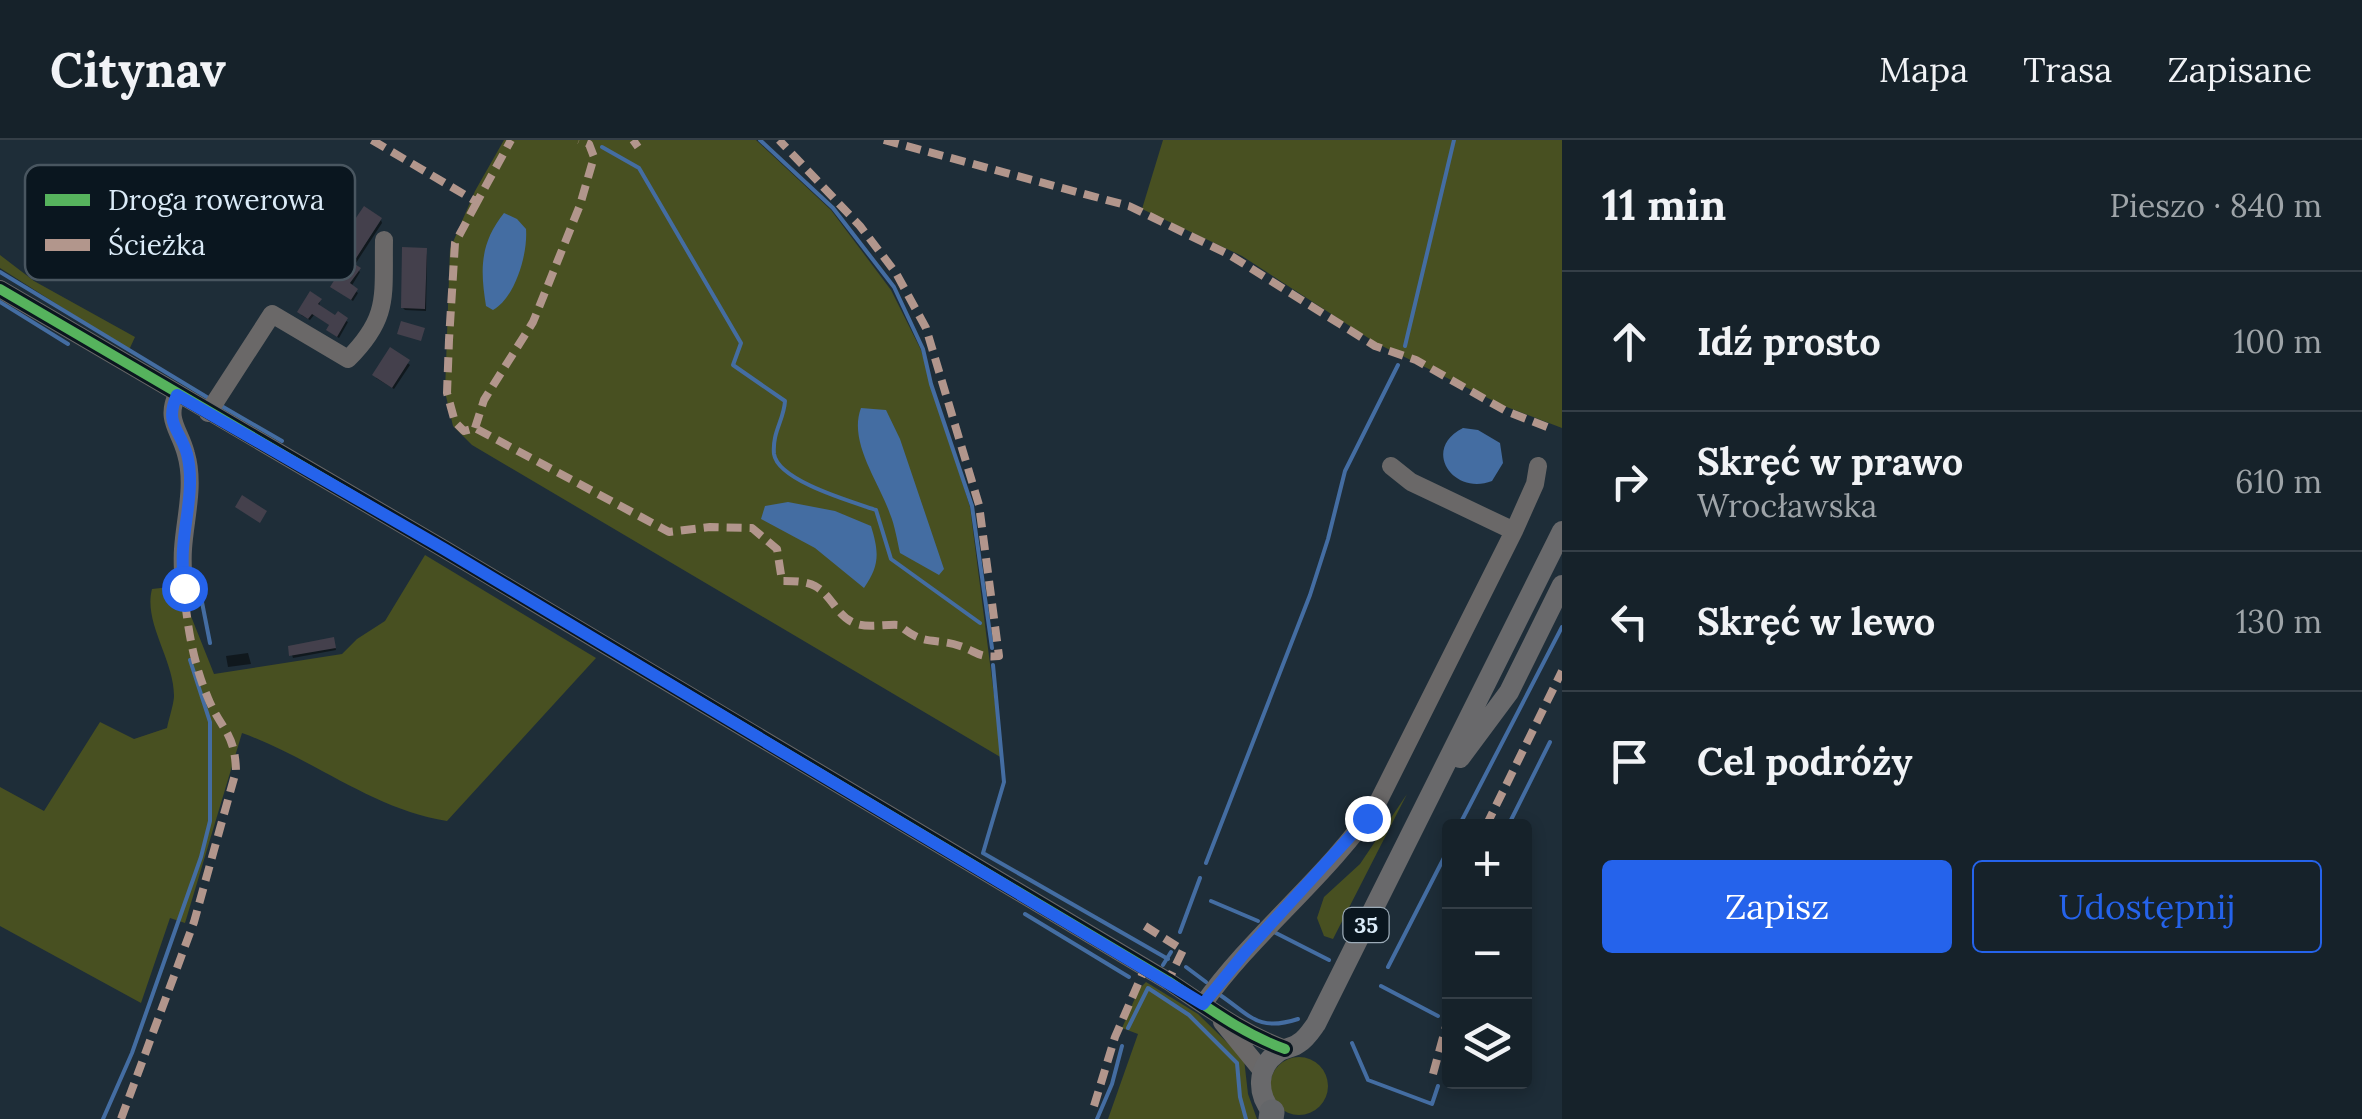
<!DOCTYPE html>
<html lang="pl">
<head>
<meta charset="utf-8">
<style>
	:root { --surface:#16222a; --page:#232f36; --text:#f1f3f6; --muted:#9ea4a8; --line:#353f47; --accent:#2563eb }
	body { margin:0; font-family:Lora,serif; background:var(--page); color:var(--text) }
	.controls { position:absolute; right:30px; bottom:30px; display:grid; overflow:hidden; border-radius:10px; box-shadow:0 5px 15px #0003 }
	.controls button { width:90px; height:90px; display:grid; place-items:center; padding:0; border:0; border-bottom:2px solid var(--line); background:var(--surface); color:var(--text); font:50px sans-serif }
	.stop { position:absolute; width:30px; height:30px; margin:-22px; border:8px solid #2563eb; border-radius:50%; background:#fff }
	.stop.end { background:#2563eb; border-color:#fff; box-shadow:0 2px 10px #0008 }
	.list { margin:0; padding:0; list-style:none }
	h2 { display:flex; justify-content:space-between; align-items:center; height:130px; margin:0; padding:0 40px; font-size:42px }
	h2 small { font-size:32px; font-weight:400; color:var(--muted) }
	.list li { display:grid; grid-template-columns:65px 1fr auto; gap:30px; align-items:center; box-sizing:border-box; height:140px; padding:0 40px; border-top:2px solid var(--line) }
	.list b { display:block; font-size:38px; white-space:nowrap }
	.list p { margin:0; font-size:32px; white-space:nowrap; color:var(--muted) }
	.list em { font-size:32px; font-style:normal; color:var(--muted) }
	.actions { display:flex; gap:20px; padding:30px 40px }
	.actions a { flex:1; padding:22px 0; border:2px solid var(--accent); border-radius:10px; text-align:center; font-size:35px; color:var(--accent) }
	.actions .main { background:var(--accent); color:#fff }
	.icon { flex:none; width:55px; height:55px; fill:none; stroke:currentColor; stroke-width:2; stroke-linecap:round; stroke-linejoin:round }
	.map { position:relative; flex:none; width:1562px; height:979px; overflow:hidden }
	header { display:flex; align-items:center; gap:60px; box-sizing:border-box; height:140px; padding:0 50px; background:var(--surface); border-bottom:2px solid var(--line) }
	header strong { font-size:48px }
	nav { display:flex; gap:55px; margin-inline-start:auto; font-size:35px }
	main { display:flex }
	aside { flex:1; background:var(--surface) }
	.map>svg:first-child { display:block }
	.green { fill:#485021 }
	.water { fill:#446da2 }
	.shadow { fill:#0007 }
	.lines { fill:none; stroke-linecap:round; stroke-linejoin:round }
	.stream { stroke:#446da2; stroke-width:4 }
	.building { fill:#44404c }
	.minor { stroke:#6a6868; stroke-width:18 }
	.major { stroke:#69696b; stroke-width:20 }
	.highway { stroke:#646669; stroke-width:25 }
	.quiet { stroke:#b2968c; stroke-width:8; stroke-dasharray:15 8; stroke-linecap:butt }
	.cycleway-casing { stroke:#0a161f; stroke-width:16 }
	.cycleway { stroke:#56b35d; stroke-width:10 }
	.route { stroke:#2563eb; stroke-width:12 }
	.labels { text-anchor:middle; stroke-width:8; stroke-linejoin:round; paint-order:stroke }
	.shield { fill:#0a161f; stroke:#9cabb7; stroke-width:2.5 }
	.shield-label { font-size:22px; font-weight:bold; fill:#dbebf8 }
	.key { fill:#0a161f; stroke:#495660; stroke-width:2.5 }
	.key-label { font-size:28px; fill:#dbebf8 }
</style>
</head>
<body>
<header>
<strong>Citynav</strong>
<nav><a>Mapa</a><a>Trasa</a><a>Zapisane</a></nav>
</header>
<main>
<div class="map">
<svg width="1562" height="979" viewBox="0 0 1562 979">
	<rect width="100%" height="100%" fill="#1e2d38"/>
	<path class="green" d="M504 0H756L831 70 891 150 921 210 970 367 1002 618 472 305 453 286 445 252 450 109 475 51Z
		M1163 0H1562V288L1504 266 1376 203 1242 116 1142 69Z
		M0 115 34 141 135 197 129 210 0 128Z
		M425 415 596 518 447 681C374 670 312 618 242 593L185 783 170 778 141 863 0 786V647L44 671 100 582 134 599 167 588C169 578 173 567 174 557 175 521 143 483 152 449L179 446 214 534 342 514 357 499 385 481Z
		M1407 654 1333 799 1324 796 1317 778 1324 757 1360 724Z
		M1146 842 1198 874 1244 919 1248 954 1257 979H1108L1138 894 1122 888 1139 849Z
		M1270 946a29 29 0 1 1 58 0a29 29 0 1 1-58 0Z"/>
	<path class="water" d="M504 73 517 79 526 89C528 114 515 158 493 170L486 166C480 129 480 103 504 73Z
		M861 268 886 270 900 299 944 429 939 435 900 413C897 400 895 386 890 374 879 342 848 302 861 268Z
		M1463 288 1478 290 1500 303 1503 323 1492 341C1453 356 1421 309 1463 288Z
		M788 362 835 371 871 386C879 412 880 425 864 448L815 408 761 379 765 366Z"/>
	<path class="shadow" d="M381 80 382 83 354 126 360 132 351 147 358 153 353 161 335 149Z
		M427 113 426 171 405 170 403 168Z
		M320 160 319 167 348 182 339 198 330 192 331 186 314 175 310 180 301 175Z
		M391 210 410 225 394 249 376 238Z
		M334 502 336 510 293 518 292 515Z
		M248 513 251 524 228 527 226 516Z"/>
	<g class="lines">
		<path class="stream" d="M760 0 833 68 894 147 923 209 931 244 972 366 992 508
			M602 7 639 28 741 203 733 225 785 261C784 280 772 292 774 314 778 341 853 362 876 370L891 419 980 483
			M0 132 210 259
			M0 162 68 204
			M1405 206 1454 0
			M218 264 282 301
			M199 447 210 503
			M993 525 1004 642 983 713 1168 819
			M1459 686 1562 487
			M1508 686 1550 602
			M1206 723 1310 455 1328 399 1345 331 1398 225
			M1211 761 1258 781
			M1025 774 1129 837
			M1272 791 1329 820
			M1180 792 1200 738
			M1163 825 1171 812
			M1186 827 1206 842
			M1388 827 1450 706
			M1381 846 1438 876
			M1220 855C1251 876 1258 892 1298 879
			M1128 888 1148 848 1189 875 1237 923 1240 957 1246 979
			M1352 903 1368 940 1432 964 1438 946
			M1449 914 1450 911
			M103 979 132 913 201 717 210 681V582L190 520
			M1097 979 1112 944 1122 906"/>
	</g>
	<path class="building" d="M364 66 382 78 353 123 361 128 350 143 358 149 351 160 330 147 340 131 333 126 347 104 341 100Z
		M402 107 427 108 425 169 401 168Z
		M310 151 322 159 318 164 335 175 338 171 348 178 337 197 326 190 329 185 312 174 308 179 297 172Z
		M401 181 425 188 421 201 397 194Z
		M390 207 410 220 392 248 372 235Z
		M242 355 267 371 260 383 235 367Z
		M334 497 336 508 289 516 288 506Z"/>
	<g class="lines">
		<path class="minor" d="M0 149 444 409 1168 841C1206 866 1241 893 1285 909
			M177 255C165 280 180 290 186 314 195 345 185 378 183 409 182 422 183 435 184 449
			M208 273 272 174 348 219C390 177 383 156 384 100
			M1391 326 1411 342 1514 391
			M1203 864C1255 791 1330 735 1379 660L1514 391 1535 344 1538 326
			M1222 882 1263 932"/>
		<path class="major" d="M1460 618 1509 552 1562 445
			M1272 972C1257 954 1256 928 1277 913 1284 908 1293 908 1299 903 1306 899 1311 891 1316 884L1562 391"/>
		<path class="highway" d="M1271 979 1272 972"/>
		<path class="quiet" d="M372 0 477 62 511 0
			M633 0 638 7
			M884 0 1129 66 1228 114 1375 206 1416 220 1506 271 1552 289
			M477 62 455 103 449 200 447 253 455 282 464 291 475 288 669 392 710 387 752 388 777 409 782 441C792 441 806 441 815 446 833 456 837 478 857 484 869 488 886 484 899 485 925 507 933 497 960 506 978 512 978 518 999 516L979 365 926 188 896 133 860 86 779 0
			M475 288 484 260 533 182 550 140 580 65 594 17 589 4 579 0
			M1486 686 1562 531
			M1145 786 1183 810 1168 841
			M1433 934 1450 872
			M1094 966 1115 897 1145 828
			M121 979 194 782 236 631C235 592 221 590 208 558 193 523 187 485 184 449"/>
		<defs>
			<path id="cycleway" d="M0 149 444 409 1168 841C1206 866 1241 893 1285 909"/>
		</defs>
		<use href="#cycleway" class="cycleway-casing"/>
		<use href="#cycleway" class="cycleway"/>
	</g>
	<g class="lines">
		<path class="route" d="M184 448C183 435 182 422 183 409 185 378 195 345 187 314 180 289 164 284 177 255L444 409 1203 864 1247 810 1367 678"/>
	</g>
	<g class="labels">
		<rect class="shield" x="1343.5" y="768" width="45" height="34" rx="8"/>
		<g class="shield-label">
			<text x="1366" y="793">35</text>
		</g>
	</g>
	<rect x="25" y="25" width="330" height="115" rx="15" class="key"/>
	<rect x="45" y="54" width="45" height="12" fill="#56b35d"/>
	<rect x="45" y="99" width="45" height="12" fill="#b2968c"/>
	<g class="key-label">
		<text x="108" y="70">Droga rowerowa</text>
		<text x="108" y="115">Ścieżka</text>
	</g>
</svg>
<div class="controls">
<button>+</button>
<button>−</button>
<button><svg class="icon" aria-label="layers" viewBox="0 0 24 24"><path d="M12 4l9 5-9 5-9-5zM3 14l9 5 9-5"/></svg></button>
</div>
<div class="stop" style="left:184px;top:448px"></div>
<div class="stop end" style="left:1367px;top:678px"></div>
</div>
<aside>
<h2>11 min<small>Pieszo · 840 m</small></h2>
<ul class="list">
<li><svg class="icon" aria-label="ahead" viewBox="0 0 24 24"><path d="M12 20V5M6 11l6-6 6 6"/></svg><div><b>Idź prosto</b></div><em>100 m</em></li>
<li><svg class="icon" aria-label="right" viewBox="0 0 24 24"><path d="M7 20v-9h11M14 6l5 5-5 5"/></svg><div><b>Skręć w prawo</b><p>Wrocławska</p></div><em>610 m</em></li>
<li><svg class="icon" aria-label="left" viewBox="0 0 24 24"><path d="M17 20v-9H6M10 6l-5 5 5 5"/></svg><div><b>Skręć w lewo</b></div><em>130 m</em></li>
<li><svg class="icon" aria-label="arrive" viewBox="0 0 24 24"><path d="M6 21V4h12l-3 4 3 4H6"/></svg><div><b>Cel podróży</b></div></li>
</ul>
<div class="actions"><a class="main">Zapisz</a><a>Udostępnij</a></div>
</aside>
</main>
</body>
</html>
